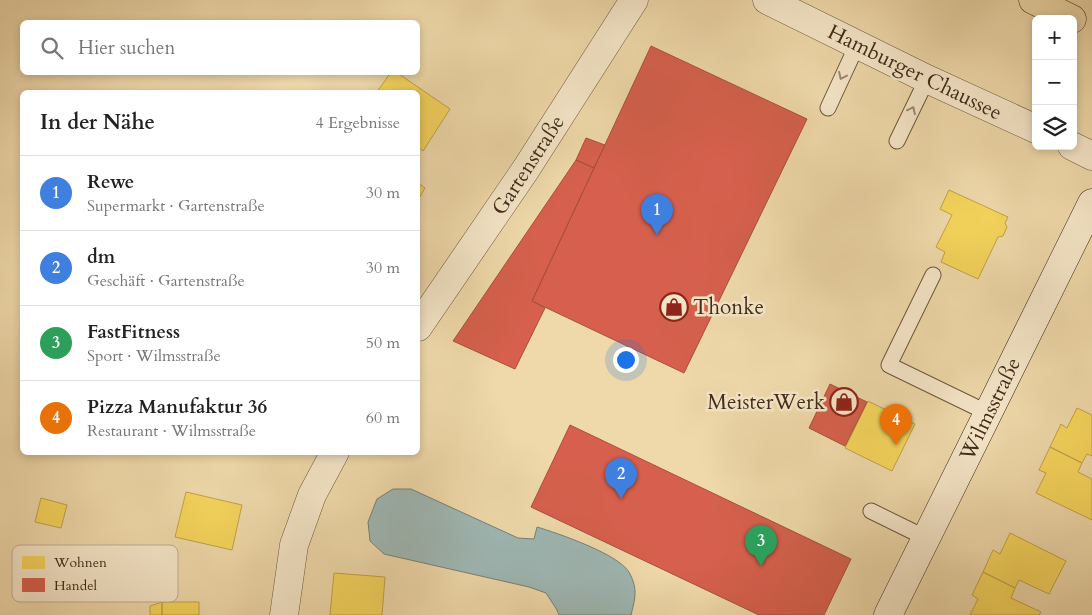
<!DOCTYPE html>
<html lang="de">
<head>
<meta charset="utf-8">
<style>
	:root { --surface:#fff; --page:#f6f6f6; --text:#222; --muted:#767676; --line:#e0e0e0; --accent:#111827 }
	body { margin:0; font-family:Cardo,serif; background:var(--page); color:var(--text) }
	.controls { position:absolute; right:15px; top:15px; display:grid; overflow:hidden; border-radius:8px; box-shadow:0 2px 8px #0003 }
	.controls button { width:45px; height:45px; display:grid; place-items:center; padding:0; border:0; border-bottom:1px solid var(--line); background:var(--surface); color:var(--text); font:25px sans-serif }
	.you { position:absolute; left:625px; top:359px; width:18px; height:18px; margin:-12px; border:4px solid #fff; border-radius:50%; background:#1a73e8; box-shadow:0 0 0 8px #1a73e833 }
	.badge { display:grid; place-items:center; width:32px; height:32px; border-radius:50%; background:var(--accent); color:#fff; font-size:16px; font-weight:700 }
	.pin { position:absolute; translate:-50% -41px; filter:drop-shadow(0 1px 2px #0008) }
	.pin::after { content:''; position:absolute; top:26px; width:18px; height:15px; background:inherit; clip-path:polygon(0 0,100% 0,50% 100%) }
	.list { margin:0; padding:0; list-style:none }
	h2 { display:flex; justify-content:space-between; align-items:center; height:65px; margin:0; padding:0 20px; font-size:21px }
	h2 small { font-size:16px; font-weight:400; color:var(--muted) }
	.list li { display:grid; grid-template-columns:32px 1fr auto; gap:15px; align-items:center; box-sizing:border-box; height:75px; padding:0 20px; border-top:1px solid var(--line) }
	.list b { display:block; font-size:19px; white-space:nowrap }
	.list p { margin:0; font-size:16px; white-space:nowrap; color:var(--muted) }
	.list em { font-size:16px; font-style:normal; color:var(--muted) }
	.icon { flex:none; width:28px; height:28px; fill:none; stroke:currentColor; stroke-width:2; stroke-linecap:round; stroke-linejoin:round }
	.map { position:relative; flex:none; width:1092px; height:615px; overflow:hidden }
	.search { position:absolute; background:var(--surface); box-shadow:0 2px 8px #0003; left:20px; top:20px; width:400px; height:55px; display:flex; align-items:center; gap:12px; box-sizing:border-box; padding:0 18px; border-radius:8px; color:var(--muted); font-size:19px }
	.panel { position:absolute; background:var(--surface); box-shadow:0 2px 8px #0003; left:20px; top:90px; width:400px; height:365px; border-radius:8px }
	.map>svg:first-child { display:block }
	.water { fill:#9eb7b4; stroke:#787f76 }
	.homes { fill:#f6d55c; stroke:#bfa248 }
	.shops { fill:#d6604d; stroke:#a9503d }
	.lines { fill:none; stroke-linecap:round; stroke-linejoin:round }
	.lane-casing { stroke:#6c573d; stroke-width:17 }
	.street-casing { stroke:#6c573d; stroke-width:29 }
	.secondary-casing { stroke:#402c19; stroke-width:29 }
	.highway-casing { stroke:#402c19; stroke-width:29 }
	.lane { stroke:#f5e6c8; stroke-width:15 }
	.street { stroke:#f5e6c8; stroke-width:28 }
	.secondary { stroke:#f5e6c8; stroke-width:28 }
	.highway { stroke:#efd9aa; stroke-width:28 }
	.oneway { stroke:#9a8970 }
	.labels { text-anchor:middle; stroke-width:5; stroke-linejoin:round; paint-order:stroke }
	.street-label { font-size:21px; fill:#402c19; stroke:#f5e6c8 }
	.poi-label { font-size:21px; fill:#402c19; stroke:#f5e6c8; text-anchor:start }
	.key { fill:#f5e6c8; stroke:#bfae94; stroke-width:1 }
	.key-label { font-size:14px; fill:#402c19 }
</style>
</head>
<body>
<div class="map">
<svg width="1092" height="615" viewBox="0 0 1092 615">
	<rect width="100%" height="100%" fill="#efd9aa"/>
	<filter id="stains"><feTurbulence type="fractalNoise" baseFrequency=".004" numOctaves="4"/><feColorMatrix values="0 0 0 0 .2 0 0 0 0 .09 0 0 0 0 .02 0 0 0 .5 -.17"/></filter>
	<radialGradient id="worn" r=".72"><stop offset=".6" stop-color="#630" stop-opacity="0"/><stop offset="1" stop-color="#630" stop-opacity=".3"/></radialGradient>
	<path class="water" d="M393 489H411L518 538 534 539 537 527C557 533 622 555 630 574 638 589 635 599 631 615H559L557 610 546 593 529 587 384 554 370 541 368 522 377 499Z"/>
	<path class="homes" d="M391 72H396L450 109 423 151 418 147V92H377Z
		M418 183 425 188 418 200Z
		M949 190 1008 217 1005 223 1007 227 1003 236 998 237 978 279 941 262 945 252 936 247 952 215 940 209Z
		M868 401 915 424 892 471 845 448Z
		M1077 408 1092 415V456L1087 454 1082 463 1050 447 1061 424 1067 428Z
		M1050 447 1082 463 1078 472 1092 479V520L1036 493 1046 473 1039 470Z
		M186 492 242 505 232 550 175 537Z
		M41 498 67 505 61 528 35 522Z
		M1010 533 1066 561 1049 594 1019 580 1015 588 983 572 993 550 1000 554Z
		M983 572 1015 588 1011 598 1041 612 1039 615H970L978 599 972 595Z
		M334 573 385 577 382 615H330Z
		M162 602H199V615H162Z
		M162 602V615H150V606Z"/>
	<path class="shops" d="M651 46 807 119 684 373 532 301Z
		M586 138 605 145 594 168 576 160Z
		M576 160 594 168 532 301 545 308 515 369 453 341Z
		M830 384 867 402 845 446 809 428Z
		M570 425 851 559 824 615H759L531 507Z"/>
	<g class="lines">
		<defs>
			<path id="lane" d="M828 108 857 45
				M897 141 927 79
				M933 275 889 365 988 413
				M871 511 926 538"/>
			<path id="street" d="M767 0 927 79 1036 129
				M1072 146 1092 156
				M418 327 526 169 634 0
				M284 615 294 545 312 495 335 452"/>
			<path id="secondary" d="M888 615 1092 203"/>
			<path id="highway" d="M1033 0 1072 19"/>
		</defs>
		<use href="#lane" class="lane-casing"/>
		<use href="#street" class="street-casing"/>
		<use href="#secondary" class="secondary-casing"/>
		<use href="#highway" class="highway-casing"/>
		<use href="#lane" class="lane"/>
		<use href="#street" class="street"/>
		<use href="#secondary" class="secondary"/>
		<use href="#highway" class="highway"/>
	</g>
	<defs><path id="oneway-chevron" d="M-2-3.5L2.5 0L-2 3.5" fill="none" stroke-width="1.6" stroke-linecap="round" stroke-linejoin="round" transform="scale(1.25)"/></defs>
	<g class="oneway">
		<use href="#oneway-chevron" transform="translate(842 76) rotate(115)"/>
		<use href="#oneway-chevron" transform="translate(912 110) rotate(-64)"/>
	</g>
	<defs>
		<symbol id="shop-ring" viewBox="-11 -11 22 22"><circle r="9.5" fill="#f5e6c8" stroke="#8f2418" stroke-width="1.5"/><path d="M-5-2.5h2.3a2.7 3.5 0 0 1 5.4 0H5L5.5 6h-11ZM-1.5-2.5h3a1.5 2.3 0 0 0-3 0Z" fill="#8f2418"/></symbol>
	</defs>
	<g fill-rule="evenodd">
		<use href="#shop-ring" x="658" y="291" width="32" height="32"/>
		<use href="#shop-ring" x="828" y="386" width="32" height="32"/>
	</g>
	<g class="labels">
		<g class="street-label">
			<text transform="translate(915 72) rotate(26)" y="7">Hamburger Chaussee</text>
			<text transform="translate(528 165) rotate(-57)" y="7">Gartenstraße</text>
			<text transform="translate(990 409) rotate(-64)" y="7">Wilmsstraße</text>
		</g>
		<g class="poi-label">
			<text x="693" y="314">Thonke</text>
			<text x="825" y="409" text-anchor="end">MeisterWerk</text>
		</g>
	</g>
	<rect x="12" y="545" width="166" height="57" rx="8" class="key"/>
	<rect x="22" y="556" width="23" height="13" fill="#f6d55c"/>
	<rect x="22" y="578" width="23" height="14" fill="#d6604d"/>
	<g class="key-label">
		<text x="54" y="567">Wohnen</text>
		<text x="54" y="590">Handel</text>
	</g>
	<rect width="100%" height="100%" filter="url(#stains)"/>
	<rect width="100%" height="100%" fill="url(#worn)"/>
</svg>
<div class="controls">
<button>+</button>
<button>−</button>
<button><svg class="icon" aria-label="layers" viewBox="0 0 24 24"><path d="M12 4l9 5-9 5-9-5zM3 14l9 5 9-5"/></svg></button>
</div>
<div class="you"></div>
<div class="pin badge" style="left:657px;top:235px;background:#3f7fe0">1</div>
<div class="pin badge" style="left:621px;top:499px;background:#3f7fe0">2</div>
<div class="pin badge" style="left:761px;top:566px;background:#2e9e5b">3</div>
<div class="pin badge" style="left:896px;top:445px;background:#e8710a">4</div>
<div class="search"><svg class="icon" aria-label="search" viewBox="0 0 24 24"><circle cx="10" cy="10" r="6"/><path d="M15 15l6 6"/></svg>Hier suchen</div>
<section class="panel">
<h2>In der Nähe<small>4 Ergebnisse</small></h2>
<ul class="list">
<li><span class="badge" style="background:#3f7fe0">1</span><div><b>Rewe</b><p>Supermarkt · Gartenstraße</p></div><em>30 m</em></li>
<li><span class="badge" style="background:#3f7fe0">2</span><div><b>dm</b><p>Geschäft · Gartenstraße</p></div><em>30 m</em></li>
<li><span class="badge" style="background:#2e9e5b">3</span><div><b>FastFitness</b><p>Sport · Wilmsstraße</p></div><em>50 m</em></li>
<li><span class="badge" style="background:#e8710a">4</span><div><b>Pizza Manufaktur 36</b><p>Restaurant · Wilmsstraße</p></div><em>60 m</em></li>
</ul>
</section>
</div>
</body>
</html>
